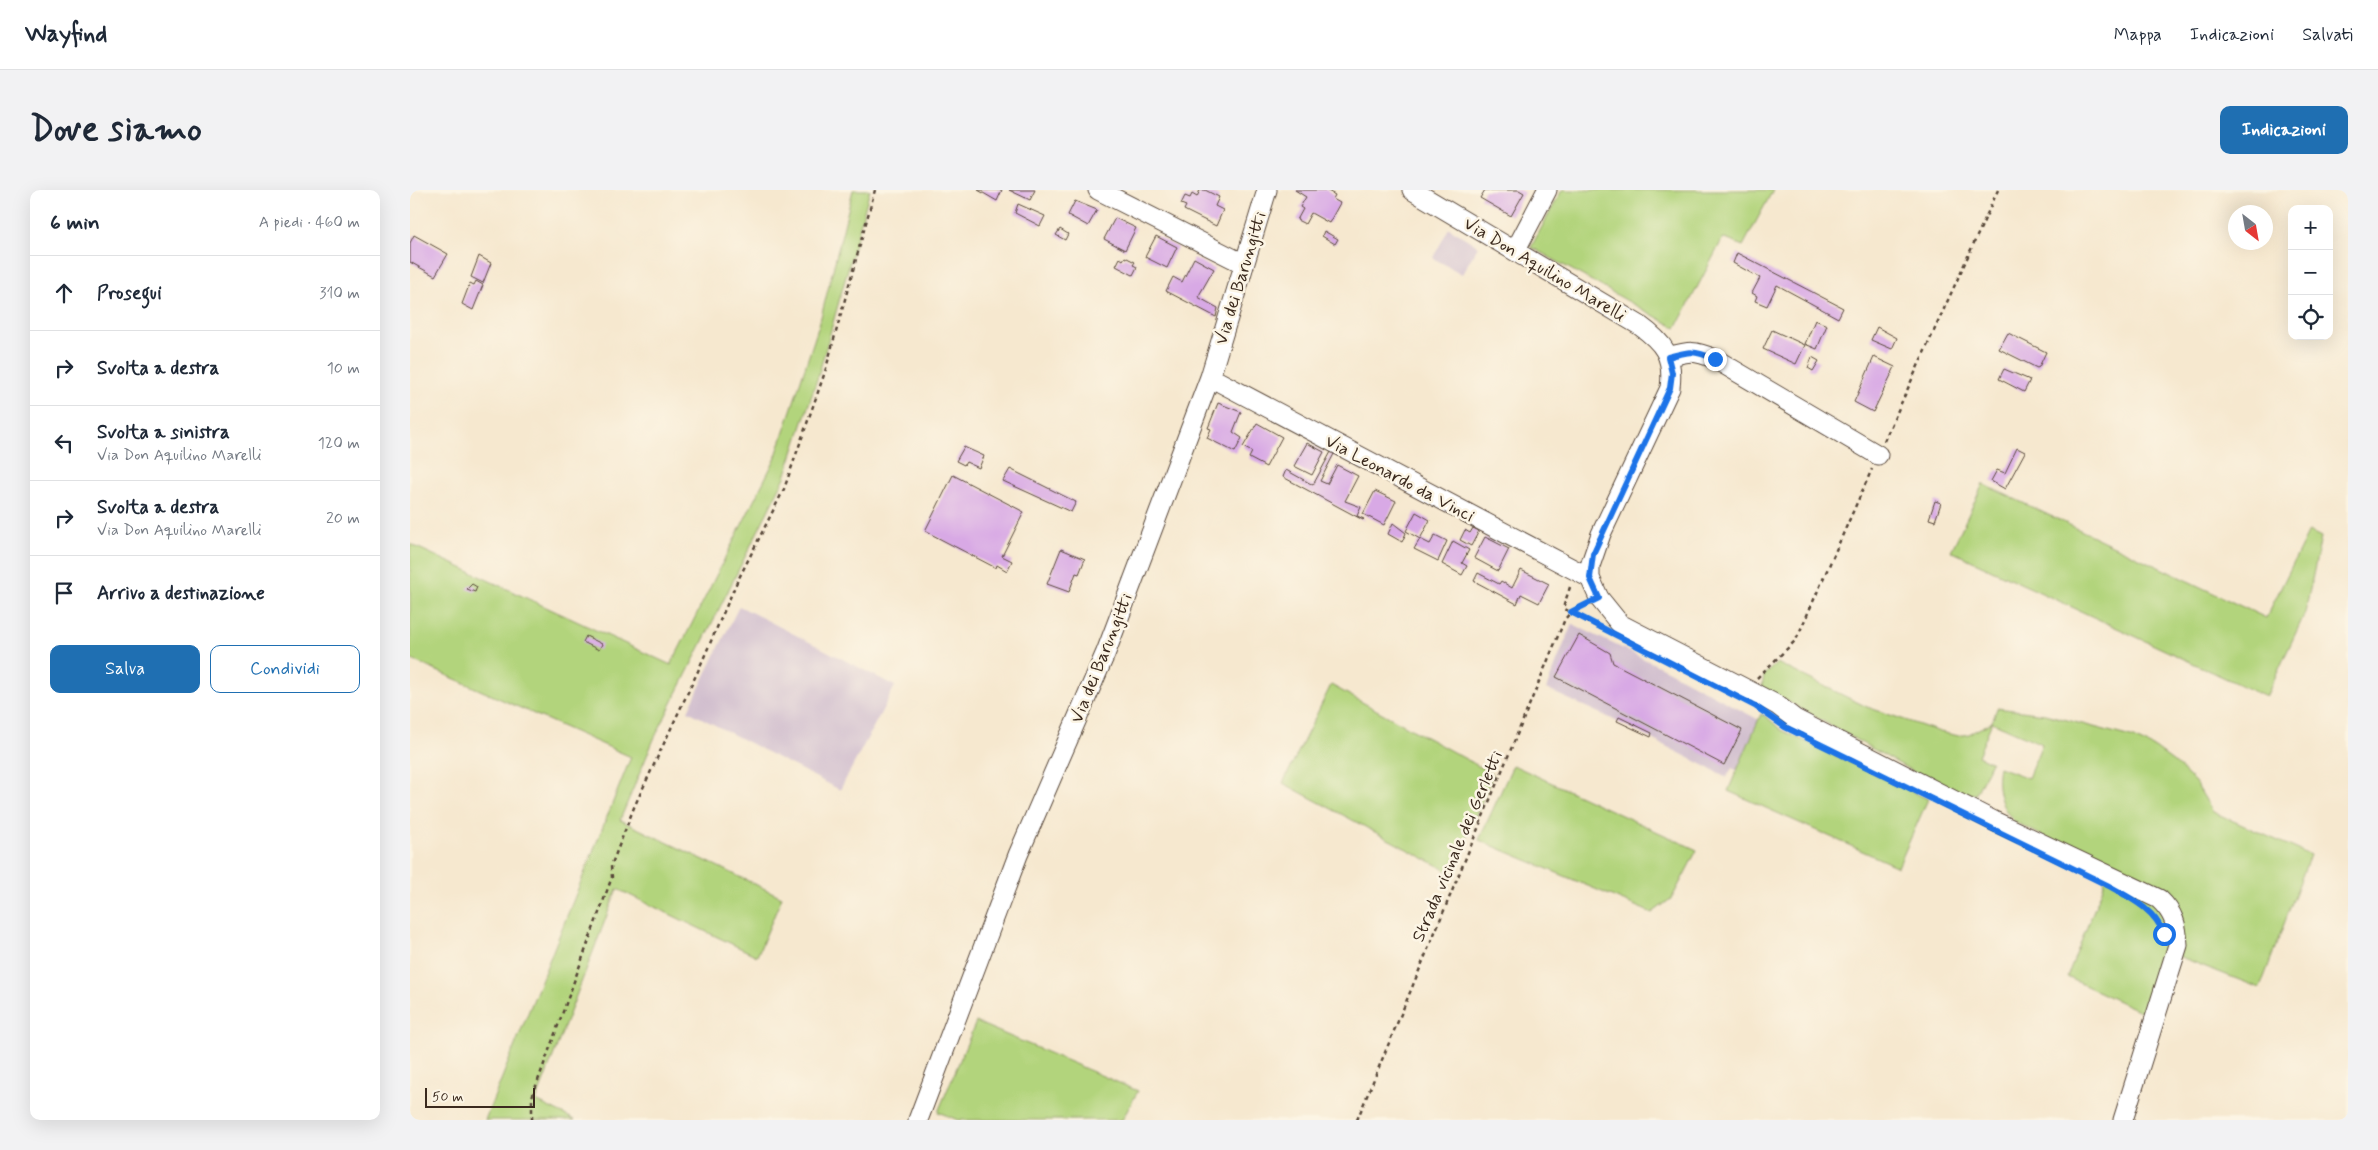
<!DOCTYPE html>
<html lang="it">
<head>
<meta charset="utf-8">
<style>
	:root { --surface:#fff; --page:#f2f2f3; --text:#1f2937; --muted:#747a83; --line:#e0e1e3; --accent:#1f6fb2 }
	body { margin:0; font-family:Mynerve,sans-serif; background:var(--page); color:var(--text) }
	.controls { position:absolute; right:15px; top:15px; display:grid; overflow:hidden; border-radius:10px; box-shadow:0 5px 20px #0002 }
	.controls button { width:45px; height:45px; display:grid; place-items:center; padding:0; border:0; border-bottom:1px solid var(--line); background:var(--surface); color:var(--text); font:25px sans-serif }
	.compass { position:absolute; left:1818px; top:15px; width:45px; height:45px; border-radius:50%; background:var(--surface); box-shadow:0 5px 20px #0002; rotate:149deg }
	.scale { position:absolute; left:15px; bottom:12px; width:110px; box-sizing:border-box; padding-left:5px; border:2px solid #3b2a1e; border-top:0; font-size:14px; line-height:18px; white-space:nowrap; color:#3b2a1e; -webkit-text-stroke:4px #fcf5e5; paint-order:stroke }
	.stop { position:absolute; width:15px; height:15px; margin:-11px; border:4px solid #1a73e8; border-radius:50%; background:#fff }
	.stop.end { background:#1a73e8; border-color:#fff; box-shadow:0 1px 5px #0008 }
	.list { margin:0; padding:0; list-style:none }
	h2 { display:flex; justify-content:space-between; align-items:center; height:65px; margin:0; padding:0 20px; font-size:21px }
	h2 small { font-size:16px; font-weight:400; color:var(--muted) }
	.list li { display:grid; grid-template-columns:32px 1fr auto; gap:15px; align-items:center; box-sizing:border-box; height:75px; padding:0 20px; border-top:1px solid var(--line) }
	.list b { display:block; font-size:19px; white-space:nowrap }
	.list p { margin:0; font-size:16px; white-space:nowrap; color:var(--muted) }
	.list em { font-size:16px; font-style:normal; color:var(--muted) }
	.actions { display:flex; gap:10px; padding:15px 20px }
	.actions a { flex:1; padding:11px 0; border:1px solid var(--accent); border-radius:10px; text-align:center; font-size:18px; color:var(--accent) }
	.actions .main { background:var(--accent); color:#fff }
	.icon { flex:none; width:28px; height:28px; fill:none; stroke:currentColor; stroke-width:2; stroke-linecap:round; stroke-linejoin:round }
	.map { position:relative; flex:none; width:1938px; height:930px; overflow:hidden; border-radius:10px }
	header { display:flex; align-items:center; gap:30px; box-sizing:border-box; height:70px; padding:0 25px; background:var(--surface); border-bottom:1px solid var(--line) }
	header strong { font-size:24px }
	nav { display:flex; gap:28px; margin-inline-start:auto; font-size:18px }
	.intro { display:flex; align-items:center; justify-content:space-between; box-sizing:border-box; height:120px; padding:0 30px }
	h1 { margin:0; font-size:35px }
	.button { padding:12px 22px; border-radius:10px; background:var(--accent); color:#fff; font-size:18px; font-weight:700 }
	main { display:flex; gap:30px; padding:0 30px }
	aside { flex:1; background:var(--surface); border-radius:10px; box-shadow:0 5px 20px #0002 }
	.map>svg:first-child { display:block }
	.industrial { fill:#d0bdce }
	.green { fill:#b2d47c; stroke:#767f4d }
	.building { fill:#d8a9e5 }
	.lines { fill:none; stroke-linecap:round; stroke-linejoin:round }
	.minor-casing { stroke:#574639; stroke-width:21 }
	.path { stroke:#574639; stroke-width:2.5; stroke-dasharray:4 4; stroke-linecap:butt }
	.minor { stroke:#fff; stroke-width:19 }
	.route { stroke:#1a73e8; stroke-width:6 }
	.labels { text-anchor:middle; stroke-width:5; stroke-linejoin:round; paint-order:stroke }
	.street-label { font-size:18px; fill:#3b2a1e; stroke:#fcf5e5 }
</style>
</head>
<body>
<header>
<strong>Wayfind</strong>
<nav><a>Mappa</a><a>Indicazioni</a><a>Salvati</a></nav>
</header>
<div class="intro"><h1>Dove siamo</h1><a class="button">Indicazioni</a></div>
<main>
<aside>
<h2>6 min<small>A piedi · 460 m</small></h2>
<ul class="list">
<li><svg class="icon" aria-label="ahead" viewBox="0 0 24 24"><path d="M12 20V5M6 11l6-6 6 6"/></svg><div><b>Prosegui</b></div><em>310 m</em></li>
<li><svg class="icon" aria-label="right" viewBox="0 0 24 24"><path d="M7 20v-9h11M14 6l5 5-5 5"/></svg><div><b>Svolta a destra</b></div><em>10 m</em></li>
<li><svg class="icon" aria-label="left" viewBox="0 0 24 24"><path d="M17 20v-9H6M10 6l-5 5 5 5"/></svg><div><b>Svolta a sinistra</b><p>Via Don Aquilino Marelli</p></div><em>120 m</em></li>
<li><svg class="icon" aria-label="right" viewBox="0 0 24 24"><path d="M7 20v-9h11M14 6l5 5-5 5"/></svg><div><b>Svolta a destra</b><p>Via Don Aquilino Marelli</p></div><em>20 m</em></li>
<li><svg class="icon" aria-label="arrive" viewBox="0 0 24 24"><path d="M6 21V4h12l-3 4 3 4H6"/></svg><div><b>Arrivo a destinazione</b></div></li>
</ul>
<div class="actions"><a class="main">Salva</a><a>Condividi</a></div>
</aside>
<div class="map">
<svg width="1938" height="930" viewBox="0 0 1938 930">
	<rect width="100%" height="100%" fill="#fcf5e5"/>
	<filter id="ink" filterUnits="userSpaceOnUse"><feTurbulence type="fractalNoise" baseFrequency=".02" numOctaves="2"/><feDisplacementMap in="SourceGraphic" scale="10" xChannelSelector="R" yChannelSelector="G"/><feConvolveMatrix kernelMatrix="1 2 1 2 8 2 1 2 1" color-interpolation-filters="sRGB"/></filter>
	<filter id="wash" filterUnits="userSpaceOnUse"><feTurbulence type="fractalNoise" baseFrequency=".0096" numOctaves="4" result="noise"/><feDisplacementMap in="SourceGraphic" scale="20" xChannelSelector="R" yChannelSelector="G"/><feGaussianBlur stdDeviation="1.12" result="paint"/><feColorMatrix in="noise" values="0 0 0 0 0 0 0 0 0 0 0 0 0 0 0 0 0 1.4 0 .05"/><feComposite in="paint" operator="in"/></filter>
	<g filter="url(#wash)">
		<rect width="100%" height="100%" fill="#f6e8cf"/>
		<path class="industrial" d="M1039 38 1068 56 1052 84 1023 68Z
			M329 416 485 496 430 600 278 521Z
			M1162 434 1259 481 1349 530 1328 581 1322 578 1317 587 1198 527 1136 499Z"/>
		<path class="green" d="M443 0H460L409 183 375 287 244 549 210 630 372 707 347 766 207 699 126 911 165 930H75L221 567 0 469V354L261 475 365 269 409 135Z
			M1152 0H1363L1333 56 1313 48 1266 138 1121 57Z
			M1573 294 1856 428 1899 341 1911 347 1895 423 1856 507 1541 361Z
			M1367 473 1457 517 1530 542 1549 546 1559 544 1582 532 1587 518 1635 524 1721 547 1745 558 1764 572 1785 592 1803 622 1900 665 1850 798 1755 761 1736 824 1657 787 1693 697 1698 679 1605 632C1590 618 1585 597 1589 577L1618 588 1632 554 1582 532 1568 566 1581 572 1566 604H1543L1352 497 1354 485Z
			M921 495 1083 584 1041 686 1036 680 873 593Z
			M1351 524 1358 528 1371 540 1518 609 1488 677 1318 601Z
			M1103 575 1287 660 1262 708 1242 723 1069 650Z
			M566 832 728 901 712 930H548L528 922Z"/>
		<g id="blocks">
			<path class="building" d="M568 0H592L587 11Z
				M599 0H625L620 10Z
				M790 0H795L809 7 805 16 813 20 806 36 774 20 776 16 771 14 775 6 780 8 782 4 787 7Z
				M885 0H916L925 5 923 9 930 13 919 33 901 23 895 34 887 30 893 19 890 17 896 7Z
				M1075 0H1109L1114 3 1101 26 1070 8Z
				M665 11 687 20 678 36 658 25Z
				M608 14 635 26 630 36 605 23Z
				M705 28 726 38 715 60 694 49Z
				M650 39 658 44 655 50 646 45Z
				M914 41 928 49 925 54 912 46Z
				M4 45 38 64 25 86 0 72V53Z
				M746 46 767 57 757 78 735 67Z
				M1327 63 1433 118 1428 128 1367 95 1357 116 1345 111 1347 106 1342 103 1350 88 1323 73Z
				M69 66 81 73 73 93 61 87Z
				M715 67 725 72 723 75 727 77 723 85 706 76 710 68 713 70Z
				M784 68 804 79 788 107 808 118 806 127 756 101 763 87 772 92Z
				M66 91 73 95 63 120 52 114 60 93 64 95Z
				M1405 130 1417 135 1407 159 1395 154Z
				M1467 137 1487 148 1482 159 1461 150Z
				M1362 140 1395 155 1386 174 1353 159Z
				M1598 143 1636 162 1629 177 1627 178 1589 159Z
				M1402 167 1409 171 1403 181 1398 178Z
				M1464 167 1485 177 1463 222 1444 212Z
				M1594 179 1620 190 1614 202 1589 189Z
				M808 213 831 222 823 242 832 248 825 262 797 248 801 239 798 238Z
				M847 233 872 247 856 277 839 268 842 262 833 257Z
				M897 253 914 262 902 285 884 276Z
				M554 257 574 266 569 278 556 272 554 275 546 271Z
				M1607 258 1615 262 1595 299 1581 291 1587 280 1595 283Z
				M922 260 925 262 910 291 917 294 927 275 948 286 935 311 951 317 947 326 954 329 953 330 873 287 876 280 903 295Z
				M600 279 666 312 661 322 593 291Z
				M543 285 614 322 592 366 602 371 597 381 587 375 586 378 515 341Z
				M965 301 986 311 974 335 953 324Z
				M1525 311 1531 313 1525 331 1519 329Z
				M1006 322 1020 330 1010 349 996 341Z
				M983 333 996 343 992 352 978 344Z
				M1063 338 1069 341 1061 356 1050 350 1055 340 1060 343Z
				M1025 345 1037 351 1028 371 1004 359 1010 349 1020 354Z
				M1075 347 1099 359 1088 381 1064 368Z
				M1043 351 1059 360 1052 373 1057 376 1052 385 1032 374Z
				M651 359 675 369 669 384 666 383 659 402 637 394Z
				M1111 380 1139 394 1129 413 1111 404 1107 414 1064 391 1068 383 1089 394 1091 391 1102 398Z
				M62 394 67 397 65 402 57 399Z
				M1169 445 1200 463 1203 473 1332 540 1314 575 1146 487Z
				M176 446 192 454 189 460 173 452Z
				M1209 527 1242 543 1241 547 1207 531Z"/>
		</g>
	</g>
	<g filter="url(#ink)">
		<use href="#blocks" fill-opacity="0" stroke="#574639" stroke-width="1"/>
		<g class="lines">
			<defs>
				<path id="minor" d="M688 0 834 74
					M1002 0 1229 135C1254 153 1264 166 1260 198L1191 344 1180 376V388L1189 408 1210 434 1367 515 1385 529 1584 631 1749 709C1764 723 1767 735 1768 755L1713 930
					M1105 61 1137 0
					M1258 167C1280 161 1284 160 1305 169L1468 265
					M800 187 1180 388
					M508 930 608 665 696 462 800 187 857 0"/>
			</defs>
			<use href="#minor" class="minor-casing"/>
			<path class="path" d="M1474 251 1588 0
				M1160 397 1153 418 1192 439
				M1347 488 1386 450 1462 279
				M122 930V907L202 687 201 676 225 615 288 481 326 394 374 299 415 182 465 0
				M947 930 1155 429 1161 422 1174 415"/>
			<use href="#minor" class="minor"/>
		</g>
	</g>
	<g class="lines" filter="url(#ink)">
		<path class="route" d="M1305 169C1284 160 1280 161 1258 167L1262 183 1260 198 1183 364 1180 388 1189 408 1161 422 1345 516 1375 537 1699 696C1722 709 1744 719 1754 744"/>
	</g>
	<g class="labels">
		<g class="street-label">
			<text transform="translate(1135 79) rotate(31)" y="6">Via Don Aquilino Marelli</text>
			<text transform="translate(830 88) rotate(-73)" y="6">Via dei Barungitti</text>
			<text transform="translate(990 288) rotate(28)" y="6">Via Leonardo da Vinci</text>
			<text transform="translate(691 468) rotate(-68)" y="6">Via dei Barungitti</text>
			<text transform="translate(1047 656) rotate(-67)" y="6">Strada vicinale dei Gerletti</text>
		</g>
	</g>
</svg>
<div class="controls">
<button>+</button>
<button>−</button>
<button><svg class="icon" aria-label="locate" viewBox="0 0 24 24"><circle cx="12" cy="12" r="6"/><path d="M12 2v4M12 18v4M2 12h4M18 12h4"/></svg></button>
</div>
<svg class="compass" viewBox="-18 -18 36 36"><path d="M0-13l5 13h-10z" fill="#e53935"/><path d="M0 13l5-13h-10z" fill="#747a83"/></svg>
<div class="scale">50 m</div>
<div class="stop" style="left:1754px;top:744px"></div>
<div class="stop end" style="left:1305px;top:169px"></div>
</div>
</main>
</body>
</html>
